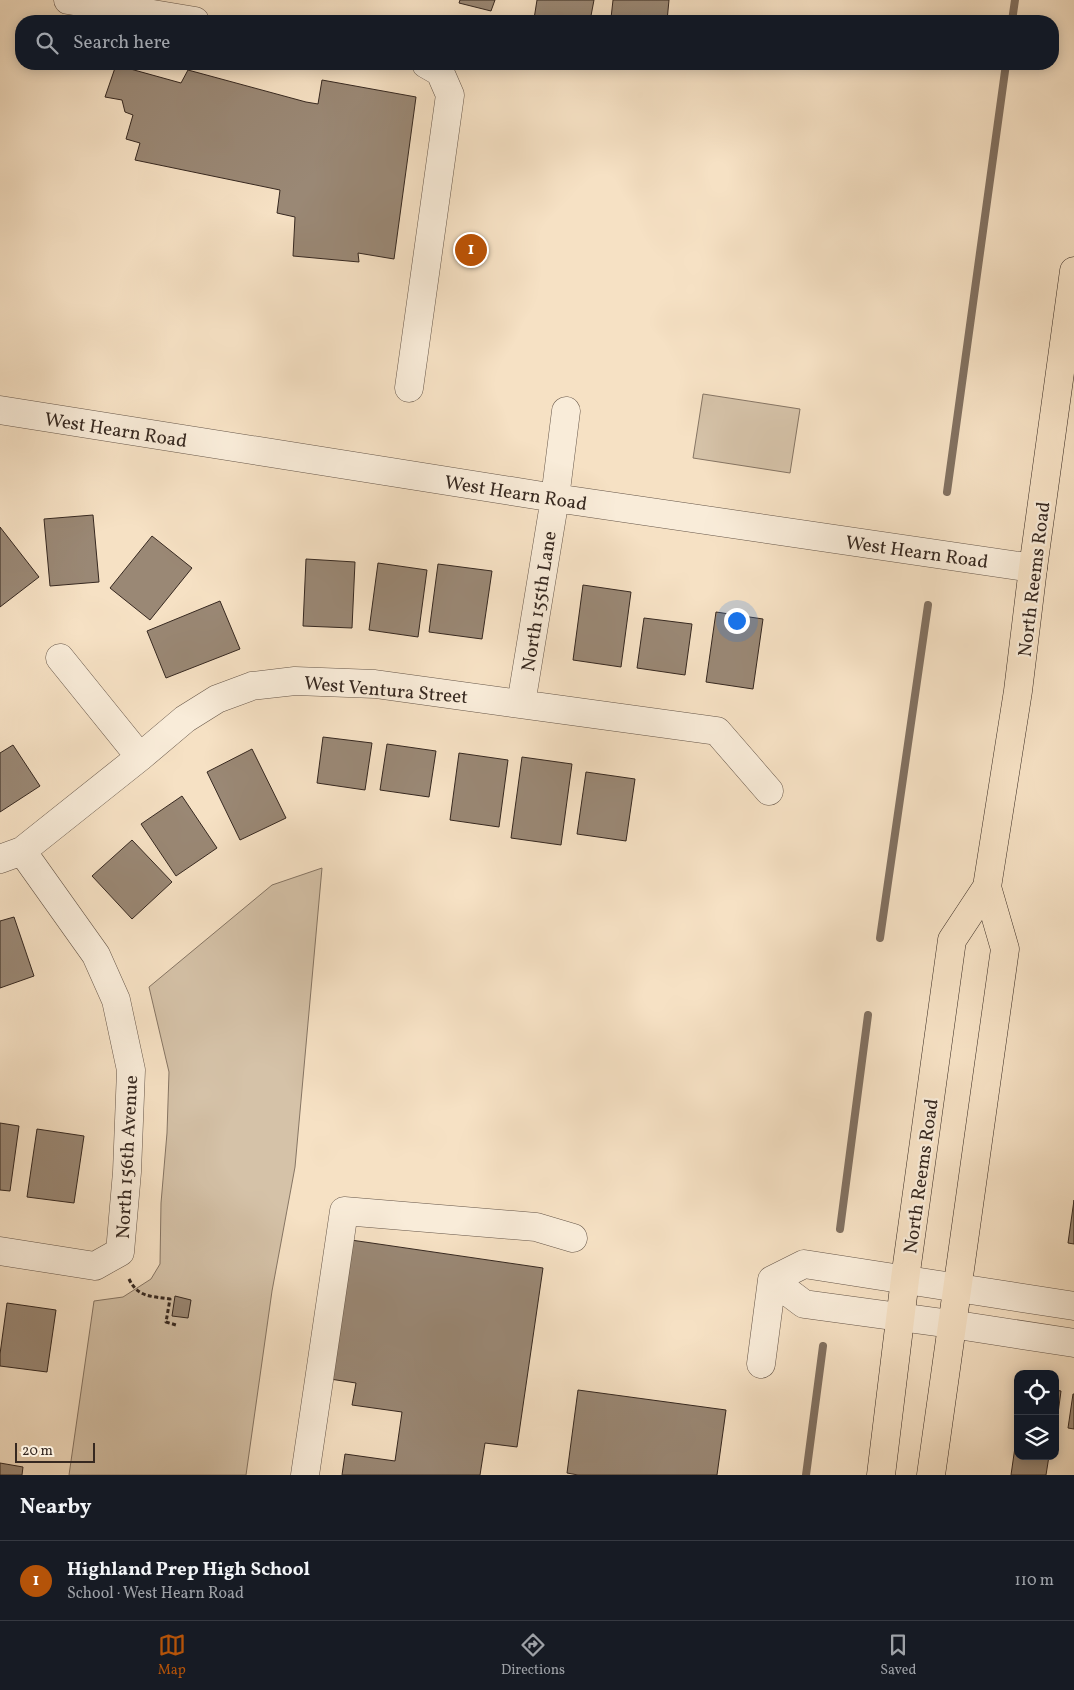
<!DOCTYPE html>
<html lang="en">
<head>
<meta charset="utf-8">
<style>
	:root { --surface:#171b24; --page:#242831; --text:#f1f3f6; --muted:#9ea1a6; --line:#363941; --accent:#b45309 }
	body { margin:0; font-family:Vollkorn,serif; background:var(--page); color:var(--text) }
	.controls { position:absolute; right:15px; bottom:15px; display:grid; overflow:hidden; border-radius:10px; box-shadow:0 2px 12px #0003 }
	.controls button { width:45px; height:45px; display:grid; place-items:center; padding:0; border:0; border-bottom:1px solid var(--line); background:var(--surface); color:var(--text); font:25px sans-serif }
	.scale { position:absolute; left:15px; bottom:12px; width:80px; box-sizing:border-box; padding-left:5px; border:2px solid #362820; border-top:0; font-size:14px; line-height:18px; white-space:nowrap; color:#362820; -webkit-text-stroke:4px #f9ecd9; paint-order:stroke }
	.you { position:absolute; left:736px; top:620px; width:18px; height:18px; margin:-12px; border:4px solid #fff; border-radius:50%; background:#1a73e8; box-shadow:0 0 0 8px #1a73e833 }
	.badge { display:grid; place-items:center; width:32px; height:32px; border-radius:50%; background:var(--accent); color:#fff; font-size:16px; font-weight:700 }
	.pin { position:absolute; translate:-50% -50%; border:2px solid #fff; box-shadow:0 1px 5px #0006 }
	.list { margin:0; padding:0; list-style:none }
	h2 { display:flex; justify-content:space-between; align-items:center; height:65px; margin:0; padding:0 20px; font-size:21px }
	h2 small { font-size:16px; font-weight:400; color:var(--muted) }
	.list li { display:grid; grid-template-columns:32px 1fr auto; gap:15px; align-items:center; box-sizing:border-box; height:80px; padding:0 20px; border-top:1px solid var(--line) }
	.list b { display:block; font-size:19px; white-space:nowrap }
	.list p { margin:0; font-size:16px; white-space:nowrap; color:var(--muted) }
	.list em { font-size:16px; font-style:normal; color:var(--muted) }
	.icon { flex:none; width:28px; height:28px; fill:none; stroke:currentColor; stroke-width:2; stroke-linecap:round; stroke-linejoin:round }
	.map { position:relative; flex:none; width:1074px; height:1475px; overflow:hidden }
	.search { position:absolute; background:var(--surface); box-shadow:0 2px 12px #0003; left:15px; right:15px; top:15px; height:55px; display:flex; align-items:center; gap:12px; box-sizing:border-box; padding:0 18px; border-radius:20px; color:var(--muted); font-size:19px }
	.sheet { height:145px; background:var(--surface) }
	nav { display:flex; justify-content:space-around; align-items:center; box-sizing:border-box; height:70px; border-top:1px solid var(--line); background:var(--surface); font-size:14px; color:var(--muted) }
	nav a { display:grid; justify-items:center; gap:2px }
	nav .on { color:var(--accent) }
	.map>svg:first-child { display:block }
	.green { fill:#d5c2a8; stroke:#867564 }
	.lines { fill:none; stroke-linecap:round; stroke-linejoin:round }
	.stream { stroke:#827161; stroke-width:8 }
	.building { fill:#9a8875; stroke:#362820 }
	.minor-casing { stroke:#665649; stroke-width:29 }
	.major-casing { stroke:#362820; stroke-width:29 }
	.path { stroke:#362820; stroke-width:3; stroke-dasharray:4 2.5; stroke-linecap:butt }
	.minor { stroke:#f9ecd9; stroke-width:28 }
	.major { stroke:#f6e1c4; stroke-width:28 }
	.labels { text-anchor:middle; stroke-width:4.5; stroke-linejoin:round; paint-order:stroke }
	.street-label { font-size:19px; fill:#362820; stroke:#f9ecd9 }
</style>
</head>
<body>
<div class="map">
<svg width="1074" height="1475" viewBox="0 0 1074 1475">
	<rect width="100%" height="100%" fill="#f6e1c4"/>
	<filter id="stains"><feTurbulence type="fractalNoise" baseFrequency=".004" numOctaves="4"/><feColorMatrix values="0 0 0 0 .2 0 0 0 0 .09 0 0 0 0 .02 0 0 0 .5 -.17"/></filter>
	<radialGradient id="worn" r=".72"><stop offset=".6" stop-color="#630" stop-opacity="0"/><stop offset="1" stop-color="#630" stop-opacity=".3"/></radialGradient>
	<path class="green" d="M703 394 800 409 790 473 693 458Z
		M322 868 295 1167 272 1291 246 1475H69L94 1301 123 1297 151 1279 160 1264 161 1203 167 1133 169 1072 149 987 272 885Z"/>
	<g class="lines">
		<path class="stream" d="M1012 21 1015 0
			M947 492 1006 64
			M880 938 928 605
			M840 1229 868 1015
			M806 1475 823 1346"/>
	</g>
	<path class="building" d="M460 0H495L491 11 459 3Z
		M537 0H594L590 21H546L534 19Z
		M613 0H669L667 21H631L611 18Z
		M116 65 181 83 188 70 306 102 318 104 322 80 416 97 394 259 358 253 359 262 293 256 295 217 277 213 280 190 135 160 140 143 126 139 133 115 125 112 122 100 105 97Z
		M93 515 99 582 50 586 44 519Z
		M0 527 39 577 0 607Z
		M152 536 192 568 150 620 110 588Z
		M306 559 355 562 352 628 303 626Z
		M378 563 427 570 418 637 369 630Z
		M438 564 492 571 482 639 429 632Z
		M583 585 631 592 621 667 573 660Z
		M220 601 240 649 166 678 147 631Z
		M716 612 763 619 753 689 706 682Z
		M644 618 692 624 685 675 637 668Z
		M323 737 372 743 365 790 317 783Z
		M387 744 436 751 429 797 380 790Z
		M13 745 40 786 0 812V753Z
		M252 749 286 818 240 840 207 772Z
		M459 753 508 760 499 827 450 820Z
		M522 757 572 764 561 845 511 838Z
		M586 772 635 779 626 841 577 834Z
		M182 796 217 848 176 876 141 824Z
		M132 840 172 882 132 919 92 876Z
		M14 917 34 976 0 988V921Z
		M0 1123 19 1126 10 1191 0 1190Z
		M37 1129 84 1136 74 1203 27 1197Z
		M1074 1200V1244L1068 1243Z
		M351 1240 543 1268 517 1447 485 1443 480 1475H342L345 1454 395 1461 402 1412 352 1405 356 1383 330 1379Z
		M175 1296 191 1300 188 1318 172 1316Z
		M7 1303 56 1310 47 1372 0 1366V1354Z
		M578 1390 726 1410 717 1475H578L567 1473Z
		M1055 1390 1061 1391 1055 1436Z
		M1073 1394H1074V1429L1068 1428Z
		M1016 1440H1018V1456H1049L1046 1475H1011Z
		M0 1463 23 1467 22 1475H0Z"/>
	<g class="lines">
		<defs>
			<path id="minor" d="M68 0 195 21
				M409 388 450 95 440 72 426 64
				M0 410 555 498 1033 568
				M60 658 140 757
				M521 704 555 498 566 411
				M0 859 22 851 140 757 185 719 217 699 252 686 295 681 375 684 717 731 769 791
				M0 1251 95 1266 120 1252 127 1172 131 1070 116 1000 96 955 22 851
				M772 1280 804 1304 951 1324 1074 1343
				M772 1280 804 1264 1074 1306
				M761 1364 772 1280
				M305 1475 344 1211 536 1227 573 1238"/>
			<path id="major" d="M881 1475 905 1279 952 940 987 887 1018 691 1033 568 1074 271
				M931 1475 1005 949 987 887"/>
		</defs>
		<use href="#minor" class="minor-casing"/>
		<use href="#major" class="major-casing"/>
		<path class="path" d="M129 1279C138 1298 152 1296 170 1299L166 1322 176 1325"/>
		<use href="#minor" class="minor"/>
		<use href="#major" class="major"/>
	</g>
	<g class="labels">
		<g class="street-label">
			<text transform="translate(116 429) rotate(9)" y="7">West Hearn Road</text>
			<text transform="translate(516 492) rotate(9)" y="7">West Hearn Road</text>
			<text transform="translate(917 551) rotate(8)" y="7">West Hearn Road</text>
			<text transform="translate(1033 579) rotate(-83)" y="7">North Reems Road</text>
			<text transform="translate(538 601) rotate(-81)" y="7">North 155th Lane</text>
			<text transform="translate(386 689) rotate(5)" y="7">West Ventura Street</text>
			<text transform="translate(126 1157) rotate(-87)" y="7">North 156th Avenue</text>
			<text transform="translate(920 1176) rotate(-82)" y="7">North Reems Road</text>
		</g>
	</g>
	<rect width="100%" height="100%" filter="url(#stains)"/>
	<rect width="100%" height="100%" fill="url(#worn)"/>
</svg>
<div class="controls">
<button><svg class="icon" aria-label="locate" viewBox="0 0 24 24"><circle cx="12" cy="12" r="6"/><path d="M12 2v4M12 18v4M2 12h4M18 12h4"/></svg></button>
<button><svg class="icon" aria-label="layers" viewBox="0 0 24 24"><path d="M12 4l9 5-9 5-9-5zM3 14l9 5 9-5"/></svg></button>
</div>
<div class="scale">20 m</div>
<div class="you"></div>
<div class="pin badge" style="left:471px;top:250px">1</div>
<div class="search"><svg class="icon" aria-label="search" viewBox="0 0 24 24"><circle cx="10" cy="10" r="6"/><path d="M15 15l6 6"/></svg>Search here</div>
</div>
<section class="sheet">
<h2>Nearby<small></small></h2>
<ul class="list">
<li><span class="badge">1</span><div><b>Highland Prep High School</b><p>School · West Hearn Road</p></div><em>110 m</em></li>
</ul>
</section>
<nav>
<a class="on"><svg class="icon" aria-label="map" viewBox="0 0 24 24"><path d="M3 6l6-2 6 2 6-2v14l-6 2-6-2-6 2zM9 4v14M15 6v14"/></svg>Map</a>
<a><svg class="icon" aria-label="directions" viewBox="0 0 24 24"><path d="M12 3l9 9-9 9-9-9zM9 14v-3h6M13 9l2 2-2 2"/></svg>Directions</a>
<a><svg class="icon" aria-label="saved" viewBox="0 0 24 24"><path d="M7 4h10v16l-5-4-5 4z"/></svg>Saved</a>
</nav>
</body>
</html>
